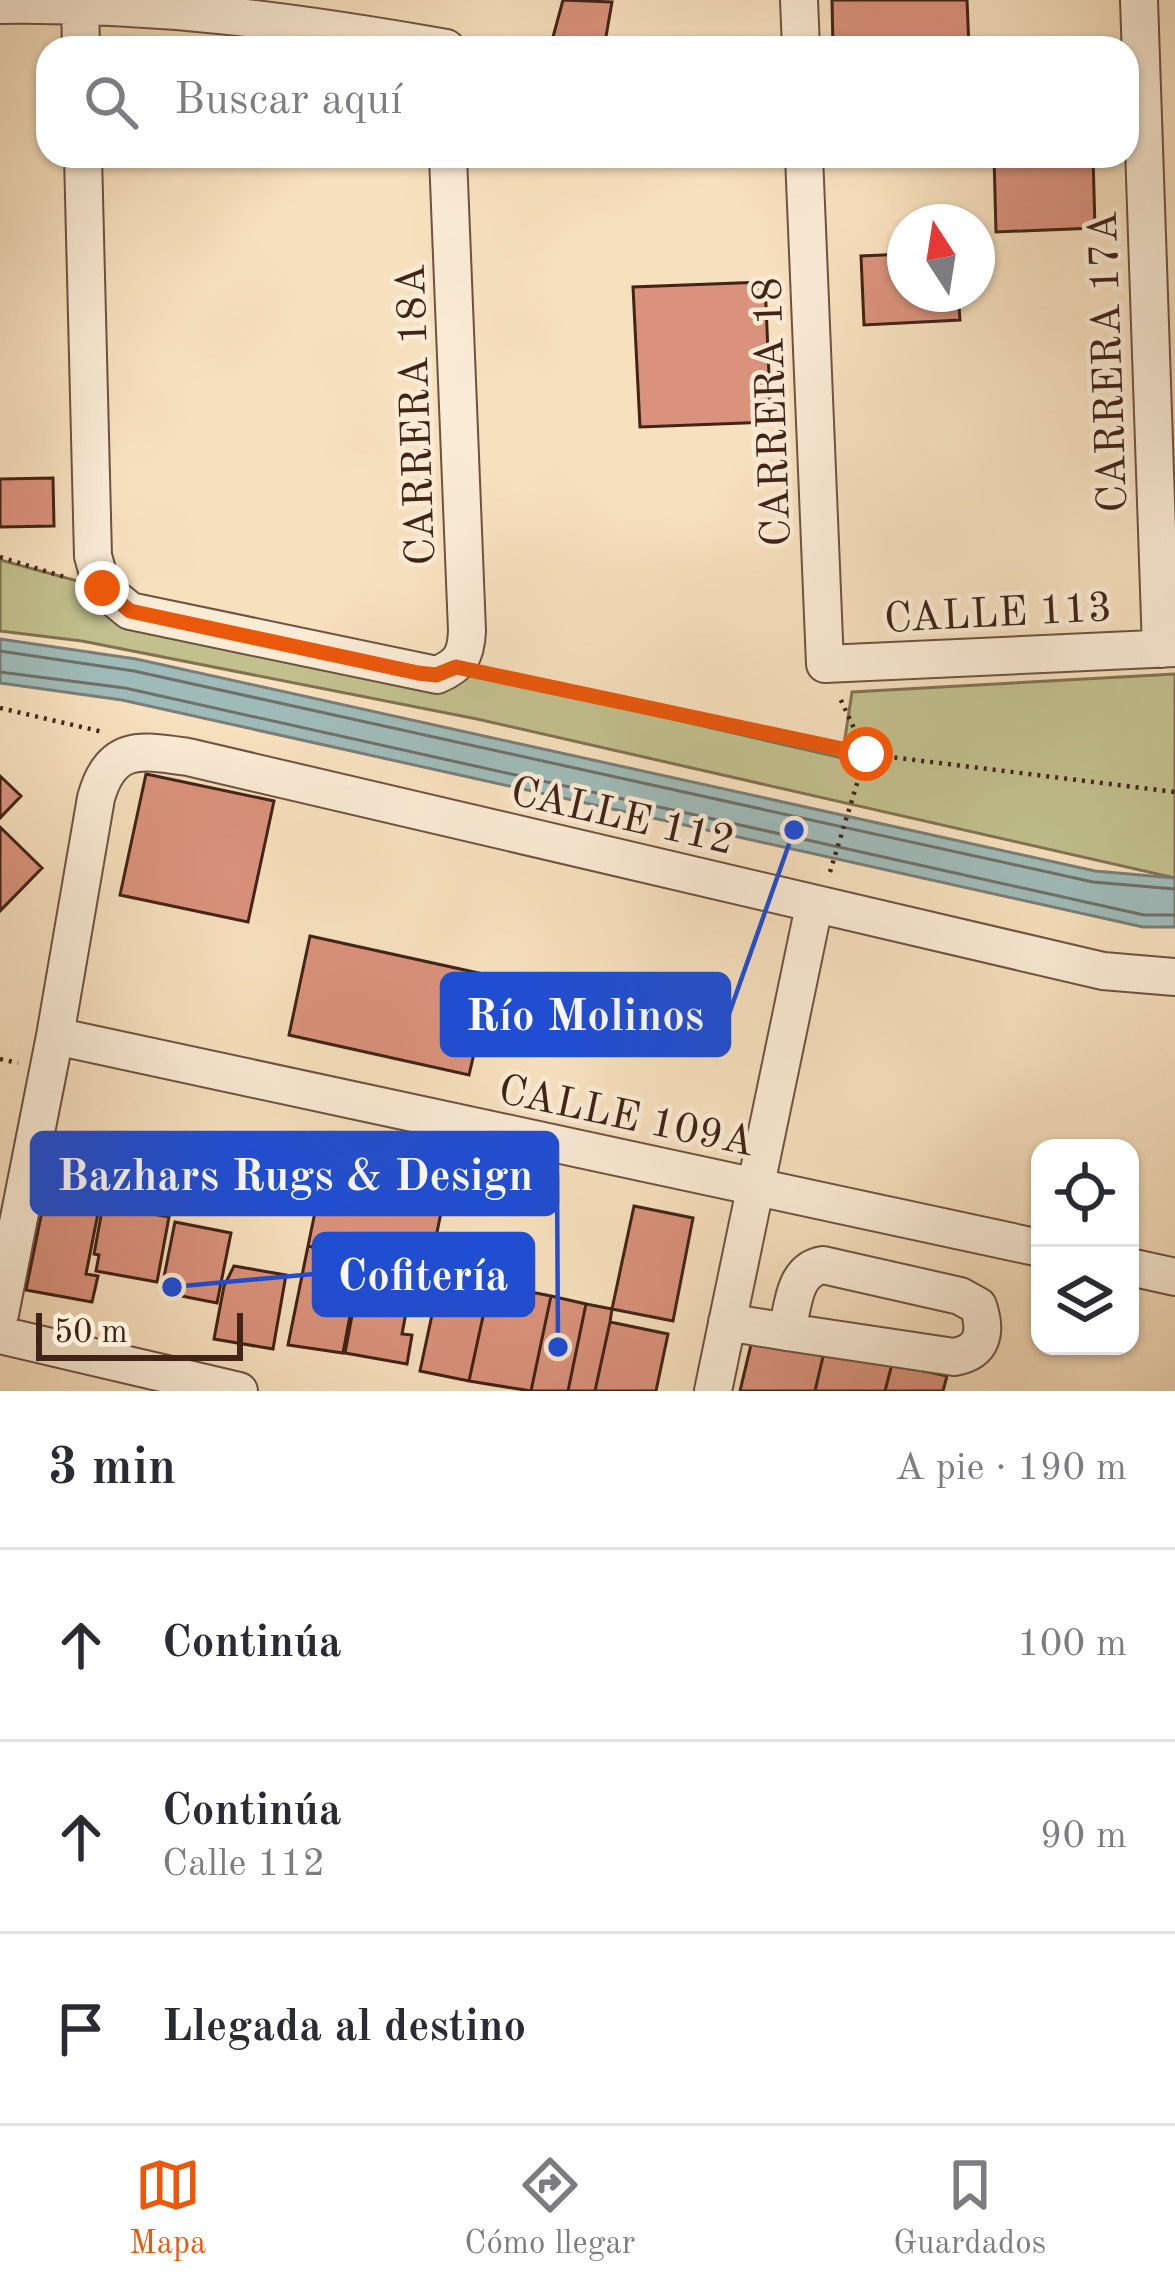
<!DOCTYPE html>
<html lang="es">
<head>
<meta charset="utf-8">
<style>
	:root { --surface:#fff; --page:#f7f7f7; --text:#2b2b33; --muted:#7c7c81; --line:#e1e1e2; --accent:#ea580c }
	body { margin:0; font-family:"Old Standard TT",serif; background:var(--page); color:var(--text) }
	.controls { position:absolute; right:36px; bottom:36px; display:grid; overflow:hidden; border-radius:24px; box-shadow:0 3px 9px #0004 }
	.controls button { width:108px; height:108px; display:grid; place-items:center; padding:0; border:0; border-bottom:3px solid var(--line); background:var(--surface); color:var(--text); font:60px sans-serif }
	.compass { position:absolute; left:887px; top:204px; width:108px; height:108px; border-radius:50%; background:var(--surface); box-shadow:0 3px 9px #0004; rotate:348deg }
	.scale { position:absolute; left:36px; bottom:30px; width:207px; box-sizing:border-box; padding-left:12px; border:6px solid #412317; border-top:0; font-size:33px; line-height:42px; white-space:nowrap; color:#412317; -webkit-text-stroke:9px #faebd5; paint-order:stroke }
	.stop { position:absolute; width:36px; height:36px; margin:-27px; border:9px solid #ea580c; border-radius:50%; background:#fff }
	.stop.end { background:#ea580c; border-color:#fff; box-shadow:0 3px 12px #0008 }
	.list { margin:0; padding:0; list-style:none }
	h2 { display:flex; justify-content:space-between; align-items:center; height:156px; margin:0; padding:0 48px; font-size:51px }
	h2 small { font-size:39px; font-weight:400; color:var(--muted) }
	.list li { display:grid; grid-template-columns:78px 1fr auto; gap:36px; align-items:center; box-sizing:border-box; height:192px; padding:0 48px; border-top:3px solid var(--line) }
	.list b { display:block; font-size:45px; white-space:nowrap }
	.list p { margin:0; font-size:39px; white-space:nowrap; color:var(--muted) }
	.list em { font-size:39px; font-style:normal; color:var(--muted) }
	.icon { flex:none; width:66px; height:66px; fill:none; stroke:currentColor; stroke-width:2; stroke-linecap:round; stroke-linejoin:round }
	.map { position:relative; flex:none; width:1175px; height:1391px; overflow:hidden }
	.search { position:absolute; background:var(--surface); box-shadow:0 3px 9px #0004; left:36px; right:36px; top:36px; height:132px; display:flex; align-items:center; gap:30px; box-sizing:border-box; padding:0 42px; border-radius:36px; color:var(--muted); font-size:45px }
	.sheet { height:732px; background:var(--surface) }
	nav { display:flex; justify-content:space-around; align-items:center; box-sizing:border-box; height:168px; border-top:3px solid var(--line); background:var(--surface); font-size:33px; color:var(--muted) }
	nav a { display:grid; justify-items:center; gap:6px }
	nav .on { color:var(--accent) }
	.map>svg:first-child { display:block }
	.green { fill:#c2c18e; stroke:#827252; stroke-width:3 }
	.water { fill:#9fbbb9; stroke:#797e78; stroke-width:3 }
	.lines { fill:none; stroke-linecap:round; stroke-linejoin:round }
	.shore { stroke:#706f68; stroke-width:3 }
	.building { fill:#da927c; stroke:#412317; stroke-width:3 }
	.minor-casing { stroke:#6e5241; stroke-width:40 }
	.path { stroke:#412317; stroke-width:4.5; stroke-dasharray:3 6; stroke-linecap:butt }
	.minor { stroke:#faebd5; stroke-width:36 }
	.route { stroke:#ea580c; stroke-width:15 }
	.labels { text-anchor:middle; stroke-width:9; stroke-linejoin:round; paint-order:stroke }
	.street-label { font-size:42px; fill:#412317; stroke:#faebd5 }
	.leader { fill:none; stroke:#1d4ed8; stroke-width:4.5 }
	.callout-dot { fill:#1d4ed8; stroke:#faebd5; stroke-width:4.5 }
	.callout { fill:#1d4ed8; stroke:#1d4ed8; stroke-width:4.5 }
	.callout-label { font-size:45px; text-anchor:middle; font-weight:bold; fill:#fff }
</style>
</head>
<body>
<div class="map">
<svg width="1175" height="1391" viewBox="0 0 1175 1391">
	<rect width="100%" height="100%" fill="#f7e0be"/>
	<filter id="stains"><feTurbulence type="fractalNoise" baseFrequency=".00167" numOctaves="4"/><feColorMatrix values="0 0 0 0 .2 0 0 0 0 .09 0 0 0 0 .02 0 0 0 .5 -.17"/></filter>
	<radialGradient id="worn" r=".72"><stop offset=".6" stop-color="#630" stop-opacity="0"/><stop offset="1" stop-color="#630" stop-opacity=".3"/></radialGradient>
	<path class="green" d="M0 560 430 677 485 676 842 758 852 692 1175 674V878L477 719 82 641 0 631Z"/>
	<path class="water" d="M0 639 136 659 1095 871 1175 878V927H1143L122 700 0 683Z"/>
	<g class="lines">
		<path class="shore" d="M0 651 134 671 1093 882 1175 889
			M0 672 125 688 1144 915H1175"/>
	</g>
	<path class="building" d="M563 0 612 2 604 48H550Z
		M832 0H967L969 48H833Z
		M994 156H1093L1095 228 996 232Z
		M905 254V294H958L960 320 864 325 861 256Z
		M765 282 771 422 640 427 633 287Z
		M53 478 54 526 0 527V479Z
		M146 774 274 801 248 922 120 895Z
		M0 776 21 796 0 818Z
		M0 827 42 868 0 911Z
		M310 936 492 976 469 1075 289 1035Z
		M329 1144 450 1169 429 1271 308 1246Z
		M48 1182 102 1193 86 1274 98 1276 92 1302 26 1290Z
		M103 1205 169 1217 157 1282 96 1271 99 1255 94 1254Z
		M634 1206 693 1218 673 1321 612 1309Z
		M175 1222 231 1233 217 1303 161 1292Z
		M308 1246 361 1257 343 1353 288 1345Z
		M234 1266 286 1275 273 1349 214 1339 224 1286Z
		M429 1271 490 1284 469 1381 420 1371 436 1296 424 1293Z
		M384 1281 411 1286 402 1334 412 1335 407 1364 345 1353 356 1294 381 1298Z
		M490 1284 551 1296 531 1391 469 1381Z
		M551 1296 586 1304 568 1391H531Z
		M586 1304 612 1309 610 1322 595 1391H568Z
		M610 1322 668 1334 656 1391H595Z
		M754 1332 825 1348 815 1391H740Z
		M825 1348 892 1364 885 1391H815Z
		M892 1364 947 1376 943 1391H885Z"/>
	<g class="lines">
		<defs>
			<path id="minor" d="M799 0 801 48
				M1139 0 1161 649
				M80 4 81 48
				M0 5C156 3 293 21 446 48
				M83 156 93 556 102 588 130 611 437 675C460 665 466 656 467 631L448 156
				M804 156 825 664 1175 648
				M55 1036 1040 1248
				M1130 1267 1175 1277
				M0 1314 55 1036 96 798C111 744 140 750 188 757L1103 971 1175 977
				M727 1322 787 1332C793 1307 793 1270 823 1265L960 1296 978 1306C987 1332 983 1352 954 1357L787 1332
				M0 1335 239 1391
				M713 1391 814 906"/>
		</defs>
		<use href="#minor" class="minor-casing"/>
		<path class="path" d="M0 557 68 578
			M489 674 866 754 1175 792
			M0 708 103 732
			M830 872 866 754 839 696
			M0 1059 18 1063"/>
		<use href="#minor" class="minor"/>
	</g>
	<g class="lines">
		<path class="route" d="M102 588 130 611 418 673 436 675 456 667 866 754"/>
	</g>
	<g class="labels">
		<g class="street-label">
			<text transform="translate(1106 362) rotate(-92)" y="15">CARRERA 17A</text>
			<text transform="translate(770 412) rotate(-92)" y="15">CARRERA 18</text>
			<text transform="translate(414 415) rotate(-92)" y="15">CARRERA 18A</text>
			<text transform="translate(998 611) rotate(-3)" y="15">CALLE 113</text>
			<text transform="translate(623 814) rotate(13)" y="15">CALLE 112</text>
			<text transform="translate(627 1114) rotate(12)" y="15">CALLE 109A</text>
		</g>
	</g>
	<path class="leader" d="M794 830L729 1014M558 1347L557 1174M172 1287L314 1274"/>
	<g class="callout-dot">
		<circle cx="794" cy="830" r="12"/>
		<circle cx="558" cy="1347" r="12"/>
		<circle cx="172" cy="1287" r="12"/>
	</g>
	<g class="callout">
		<rect x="442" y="974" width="287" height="81" rx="12"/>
		<rect x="32" y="1133" width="525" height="81" rx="12"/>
		<rect x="314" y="1234" width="219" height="81" rx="12"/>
	</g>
	<g class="callout-label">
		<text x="585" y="1030">Río Molinos</text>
		<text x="295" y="1190">Bazhars Rugs &amp; Design</text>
		<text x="423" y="1290">Cofitería</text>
	</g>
	<rect width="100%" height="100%" filter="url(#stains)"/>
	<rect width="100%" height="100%" fill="url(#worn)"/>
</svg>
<div class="controls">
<button><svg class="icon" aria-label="locate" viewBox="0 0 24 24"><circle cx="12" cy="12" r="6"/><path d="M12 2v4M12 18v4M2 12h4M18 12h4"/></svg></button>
<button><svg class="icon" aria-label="layers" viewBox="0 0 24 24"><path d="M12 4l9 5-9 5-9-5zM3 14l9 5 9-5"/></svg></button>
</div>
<svg class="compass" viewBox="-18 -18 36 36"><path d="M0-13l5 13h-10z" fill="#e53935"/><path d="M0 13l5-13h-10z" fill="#7c7c81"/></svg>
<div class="scale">50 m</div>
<div class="stop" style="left:866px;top:754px"></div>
<div class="stop end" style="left:102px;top:588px"></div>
<div class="search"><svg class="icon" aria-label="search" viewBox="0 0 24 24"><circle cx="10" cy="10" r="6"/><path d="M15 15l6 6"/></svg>Buscar aquí</div>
</div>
<section class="sheet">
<h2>3 min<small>A pie · 190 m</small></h2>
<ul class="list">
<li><svg class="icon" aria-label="ahead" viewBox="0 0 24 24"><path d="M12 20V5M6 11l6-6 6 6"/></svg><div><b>Continúa</b></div><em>100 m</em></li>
<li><svg class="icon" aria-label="ahead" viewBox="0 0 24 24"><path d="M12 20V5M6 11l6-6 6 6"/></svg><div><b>Continúa</b><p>Calle 112</p></div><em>90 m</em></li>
<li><svg class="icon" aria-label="arrive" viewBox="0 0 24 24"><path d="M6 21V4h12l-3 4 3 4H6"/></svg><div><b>Llegada al destino</b></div></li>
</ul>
</section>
<nav>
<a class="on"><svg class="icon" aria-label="map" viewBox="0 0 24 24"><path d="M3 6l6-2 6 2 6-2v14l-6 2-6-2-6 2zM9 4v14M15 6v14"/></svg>Mapa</a>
<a><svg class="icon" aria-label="directions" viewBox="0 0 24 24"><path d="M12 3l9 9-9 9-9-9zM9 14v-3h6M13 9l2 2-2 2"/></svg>Cómo llegar</a>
<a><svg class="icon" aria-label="saved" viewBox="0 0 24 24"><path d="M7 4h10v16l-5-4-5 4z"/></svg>Guardados</a>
</nav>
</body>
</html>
